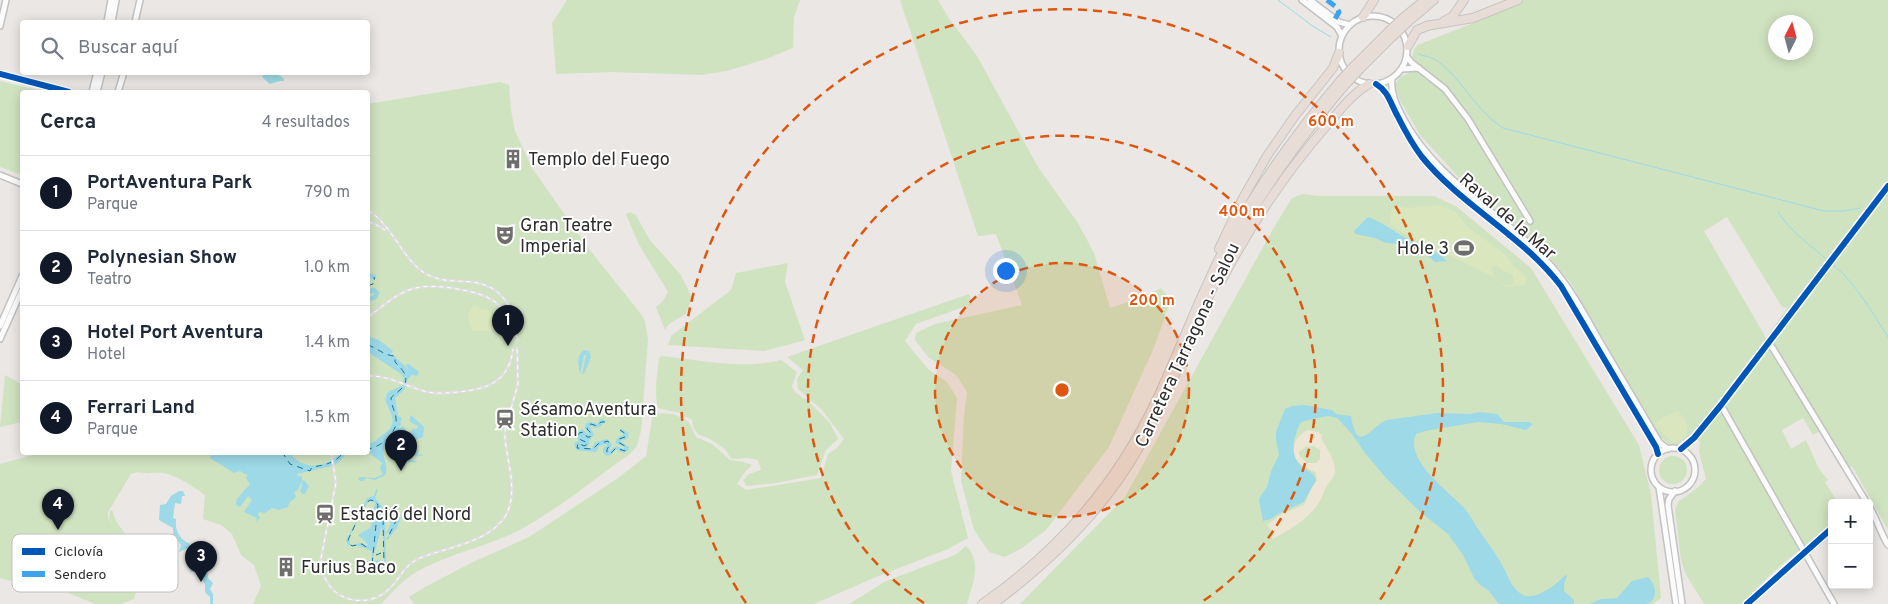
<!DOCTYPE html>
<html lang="es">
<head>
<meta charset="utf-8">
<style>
	:root { --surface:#fff; --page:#f2f2f3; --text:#1f2937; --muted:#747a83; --line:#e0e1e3; --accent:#111827 }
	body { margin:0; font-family:Overpass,sans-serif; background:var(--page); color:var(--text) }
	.controls { position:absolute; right:15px; bottom:15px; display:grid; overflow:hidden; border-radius:5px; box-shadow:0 2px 12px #0003 }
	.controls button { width:45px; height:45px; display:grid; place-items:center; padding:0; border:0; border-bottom:1px solid var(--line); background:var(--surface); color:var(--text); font:25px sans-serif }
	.compass { position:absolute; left:1768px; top:15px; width:45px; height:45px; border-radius:50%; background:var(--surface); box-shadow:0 2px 12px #0003; rotate:6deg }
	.you { position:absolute; left:1005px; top:270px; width:18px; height:18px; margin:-12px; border:4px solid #fff; border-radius:50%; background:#1a73e8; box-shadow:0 0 0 8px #1a73e833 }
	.badge { display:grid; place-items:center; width:32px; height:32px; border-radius:50%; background:var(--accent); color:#fff; font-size:16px; font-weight:700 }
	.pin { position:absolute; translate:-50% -41px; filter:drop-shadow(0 1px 2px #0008) }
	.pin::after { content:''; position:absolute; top:26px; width:18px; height:15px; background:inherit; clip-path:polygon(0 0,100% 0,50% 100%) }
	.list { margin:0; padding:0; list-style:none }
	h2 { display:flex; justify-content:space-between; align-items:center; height:65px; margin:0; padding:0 20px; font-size:21px }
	h2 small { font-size:16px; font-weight:400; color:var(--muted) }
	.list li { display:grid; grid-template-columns:32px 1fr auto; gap:15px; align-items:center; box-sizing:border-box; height:75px; padding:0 20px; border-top:1px solid var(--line) }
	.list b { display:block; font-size:19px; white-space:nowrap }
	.list p { margin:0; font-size:16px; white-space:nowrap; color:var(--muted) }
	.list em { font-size:16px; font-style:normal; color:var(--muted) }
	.icon { flex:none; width:28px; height:28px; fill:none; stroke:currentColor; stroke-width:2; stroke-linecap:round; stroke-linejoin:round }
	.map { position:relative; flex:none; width:1888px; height:604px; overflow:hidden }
	.search { position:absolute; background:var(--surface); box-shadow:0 2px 12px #0003; left:20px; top:20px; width:350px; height:55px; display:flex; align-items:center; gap:12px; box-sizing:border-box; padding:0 18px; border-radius:5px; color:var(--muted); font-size:19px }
	.panel { position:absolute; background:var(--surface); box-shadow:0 2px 12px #0003; left:20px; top:90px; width:350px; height:365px; border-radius:5px }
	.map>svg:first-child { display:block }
	.green { fill:#d0e3c0; fill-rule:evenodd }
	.sand { fill:#ede6d4; fill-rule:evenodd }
	.pitch { fill:#dae6be; fill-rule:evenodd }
	.water { fill:#9dd9e6; fill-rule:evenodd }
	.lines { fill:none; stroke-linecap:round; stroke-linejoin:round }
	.stream { stroke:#9dd9e6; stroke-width:1 }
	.canal { stroke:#9dd9e6; stroke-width:4.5 }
	.ferry { stroke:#187596; stroke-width:1; stroke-dasharray:6 5; stroke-linecap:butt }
	.minor-casing { stroke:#c3c2c2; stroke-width:8 }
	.highway-casing { stroke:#c6c4c3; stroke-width:10 }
	.minor { stroke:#fcfbfb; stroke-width:5 }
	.highway { stroke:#e8ddd6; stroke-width:8 }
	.rail-casing { stroke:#dfdee0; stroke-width:3 }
	.rail { stroke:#fff; stroke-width:1; stroke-dasharray:4; stroke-linecap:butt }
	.highway-bridge-casing { stroke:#c6c4c3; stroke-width:10; stroke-linecap:butt }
	.highway-bridge { stroke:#e8ddd6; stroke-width:8 }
	.quiet { stroke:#3ea3eb; stroke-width:5; stroke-dasharray:10 5; stroke-linecap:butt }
	.cycleway-casing { stroke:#fff; stroke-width:9 }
	.cycleway { stroke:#0057b8; stroke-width:6 }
	.ring { fill:none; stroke:#df570e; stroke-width:2.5; stroke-dasharray:9 6 }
	.labels { text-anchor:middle; stroke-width:4; stroke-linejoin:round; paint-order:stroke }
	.poi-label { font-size:18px; fill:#2d2d2d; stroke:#fff; text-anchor:start }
	.street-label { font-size:18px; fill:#2d2d2d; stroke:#fff }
	.key { fill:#fff; stroke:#c0c0c0; stroke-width:1 }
	.key-label { font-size:14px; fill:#2d2d2d }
	.centre { fill:#df570e; stroke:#fff; stroke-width:2.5 }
	.ring-label { font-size:15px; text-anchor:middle; font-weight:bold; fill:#df570e; stroke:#fff; stroke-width:4; stroke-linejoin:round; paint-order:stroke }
</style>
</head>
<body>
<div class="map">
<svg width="1888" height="604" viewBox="0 0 1888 604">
	<rect width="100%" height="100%" fill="#eae7e4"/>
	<path class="green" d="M567 0H800L794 17 793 48 766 59 727 71 701 75 612 72 556 74 552 23Z
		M900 0H938L948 17 977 56 1038 167 1078 223 1094 253 1110 308 1147 296 1161 288 1171 300 1153 350 1109 447 1046 530 1022 548 1005 557 989 552 974 530 961 481 964 415 967 392 956 375 928 357 915 340 916 333 935 324 1022 305 996 234 978 236Z
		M1520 0H1888V530L1852 466 1849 468 1772 342 1768 348 1820 431 1813 435 1803 418 1782 430 1791 449 1806 440 1819 469 1828 480 1825 482 1838 503H1832V526C1800 549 1768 573 1743 604H1704L1685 573 1681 560 1675 510 1678 502 1696 489 1706 479 1699 451 1700 441 1689 438 1673 447 1659 436 1571 283 1546 253 1462 181 1420 135 1401 102 1396 90V83L1400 77 1409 73 1414 49 1418 45 1518 5ZM1776 22H1806V52H1776ZM1727 217 1782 307 1787 308 1766 338 1704 231Z
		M0 81 45 92H22V175L0 167Z
		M500 82 509 85 511 110 515 131 532 168 589 249 641 314 645 321 648 340 641 431 637 446 631 453C596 478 562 506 525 527 491 546 450 553 418 571 404 579 392 592 381 604H253L261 586 254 565 241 555 232 534 221 525 203 519 205 495C189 484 171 470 150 473 143 474 139 470 131 474L108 512V518L114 526 109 518 110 511 112 510 117 523 139 551 145 563V570L142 580H139L134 599 121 604H95L37 580 18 583 0 578V464L43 452H368V104Z
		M1303 194 1319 196H1434L1457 207 1531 268 1639 445 1651 494 1661 598 1653 604H1020L1125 497 1273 229 1292 198Z
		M630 212 636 215 649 239 681 275 692 298 686 314 669 324 665 330 656 307 663 301 668 292 638 243 626 214Z
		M788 263 785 282 805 340 764 351 668 345 671 336 731 290 736 273Z
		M969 294 972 304 916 324 905 341 928 369 947 382 957 398 951 471 968 538 948 549 876 577 814 604H414L409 597 425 587 473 562 529 537 618 478 646 456 653 413 674 414 689 422 696 437 712 444 730 460 744 462 752 465 745 472 737 484 746 490 821 478 828 454 836 449 844 439 822 410 798 389 797 379 803 370 787 357Z
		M662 356C700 360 744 370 781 360L797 372 792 386 795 392 809 402 830 423 838 439 826 450 817 475 776 483 747 486 743 480 749 474 761 470 758 460 748 458 731 459 725 449 710 439 698 434 693 427 692 420 679 413 658 408C654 392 657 375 659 358Z
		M5 375 22 384V422L0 427Z
		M1659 470a14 14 0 1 1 28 0a14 14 0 1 1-28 0Z
		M966 546C983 562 972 585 967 604H849L886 581 955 555Z"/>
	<path class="sand" d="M1308 430 1318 432 1322 435 1321 438C1326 447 1335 460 1335 470 1335 477 1330 481 1326 487 1323 492 1322 499 1318 504 1310 517 1286 533 1272 539L1273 532 1267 525 1281 514 1304 505 1311 489 1317 481 1316 473C1312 470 1307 469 1302 465 1288 455 1293 436 1308 430ZM1314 446 1320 450V459L1316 463H1307L1299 455V452L1305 447Z"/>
	<path class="pitch" d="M1440 205 1454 211 1469 228 1506 255 1514 267 1524 274 1527 279 1525 285 1507 287 1492 276 1410 237 1390 224 1391 211 1399 206 1408 208ZM1496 265 1504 271 1513 274 1514 283 1509 286C1501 283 1489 276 1492 267Z
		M474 305 481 309H486L496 318V327L492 331H472L468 319 469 313Z
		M1678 411C1686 421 1690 424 1685 437L1673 443 1661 432 1660 427 1657 428 1655 424 1662 418Z"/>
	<path class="water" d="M262 73C270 72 278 73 284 79V81H280L270 84 263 78Z
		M1368 217C1382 222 1393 231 1406 238 1420 246 1436 250 1447 261L1435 262 1423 252 1403 244 1386 243 1375 238 1355 234 1354 231Z
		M368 336 379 340 393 351 391 353 409 370 406 365 409 364 419 372 417 376 412 375 408 379 404 390 395 398 398 416 402 418 400 423 402 424 398 427 400 428 403 426 407 432 401 436 408 432 410 433 413 428 416 430 418 426 410 422 409 420 411 415 424 427 423 437 410 442 397 443 399 447 405 451 408 459 410 454 425 455 420 456 411 455 410 460 417 461 416 463 413 462H409C401 456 399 446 388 443 376 453 391 463 385 475L375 480 366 478 363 481H360L358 479 360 477 375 478 383 474 380 469 382 463 368 452V444L376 441C380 434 390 433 392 424 396 414 381 403 387 394 389 390 397 389 401 386L404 378 401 374 368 352Z
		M584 350 589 351 591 357 585 372 582 375 586 355H584L580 375C579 366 575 356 584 350Z
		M1304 405 1332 410 1336 414 1351 416C1358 457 1370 426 1387 420L1437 413 1470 414 1480 412 1497 414 1504 422H1529L1533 424 1526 430 1501 424 1478 422 1425 431 1416 434C1404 461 1450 492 1466 510 1470 515 1473 521 1476 526 1484 538 1493 549 1500 561 1507 572 1511 589 1523 595 1535 601 1558 584 1565 575L1567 576 1564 585V591L1574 600V604H1499L1488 590 1480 585 1474 578 1463 555 1448 534 1419 511 1386 478 1365 453 1352 434 1337 418 1328 416 1317 418 1301 422C1294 435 1288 455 1302 467 1308 472 1313 471 1316 480L1304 502 1278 514 1271 519 1263 521 1259 500 1261 495 1267 487 1271 471 1279 455 1276 440V432L1285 409 1291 406Z
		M600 419 606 420 600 427 595 428 592 426 590 427 594 435 589 441V444L587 448H592L595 442 607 439 612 444 609 451 616 446 624 449V447L615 443 617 438 623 435V434L620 432 621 428 629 434 627 439 620 441 629 447 628 451 623 453 616 449 611 455 607 456 603 453V447L607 446 606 444 599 446 596 452 576 450 574 443 579 441 575 435 582 429 590 436 585 428 586 424 590 422 597 424Z
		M211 453H290C303 471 326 468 341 453H347L338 463 332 466 297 474 298 476H302V481L304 480 309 486 305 494H302L300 491 302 486V481L298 490 294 492 296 497 289 503 288 507 279 510 272 508 265 513 259 512 258 515 260 518 255 522 257 518 244 512 252 500 248 496 240 507 236 505 237 499 250 484 246 478 247 475 240 471 234 473 210 458Z
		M376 489 378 490 375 498 385 510 398 513 401 517 397 528 388 539 387 538 390 532 386 534 393 517 388 516 385 519 386 565 383 570C378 573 374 572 371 567L372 551C367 550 367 548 362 547 358 545 353 547 348 545L346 541 367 498 374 496ZM370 501 376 503 374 506 375 516 370 518 372 523 370 528 358 535 366 542 368 546 361 543 352 545 350 543 349 538 358 519H360C364 513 364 505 370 501ZM381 527 383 531 384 565 381 569 374 568 373 564 374 563 376 568H379L382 564 380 560 373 561C374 549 380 539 381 527Z
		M179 491H183L185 496H182L181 504 175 503 173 518 176 519C175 530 178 538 190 544L188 548 179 552 181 545 173 533V528L159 520 160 505 166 504 171 496Z
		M207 564 208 578 213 583 210 589 213 594V604H210V597L205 592V585L199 571 191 572 190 569 205 568V565Z
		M1648 577C1656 584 1659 599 1647 604H1590L1601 599 1617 598 1632 581Z"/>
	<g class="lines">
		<path class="stream" d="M1278 0 1314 27 1331 37
			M1418 54C1424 56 1431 57 1436 60 1462 78 1474 109 1503 128L1824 211H1844L1860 208
			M1886 196 1888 195
			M1778 212C1791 232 1811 246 1829 261
			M1832 264C1856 283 1871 311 1888 337"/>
		<path class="canal" d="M368 275 374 277
			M368 292 374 290 377 293 375 297 368 300
			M406 444 410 445 416 451 415 453 404 448Z
			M308 452H313"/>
		<path class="ferry" d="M368 278V284
			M368 286 375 283 374 277
			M368 345C377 348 385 356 395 356V362C403 370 412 379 400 390 397 393 394 394 391 398 391 405 395 411 396 418 398 433 381 447 368 449
			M605 422H601L597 426 591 424 588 425 587 429 592 434 590 437H587L584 432 579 433 578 437 581 440 586 442 588 444 584 446 578 443 577 448 593 449 598 444 608 441 610 445 607 449V453H611L616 448 625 451V446L618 442 619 439 625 437 626 434 620 430
			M282 452 290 464 310 471 312 467C326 465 335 463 344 452
			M366 547 362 544 352 546 349 543 348 540 365 504 370 500 375 501 378 505 372 565 376 571 382 570 384 566 383 519 386 515 394 516 396 521 387 539
			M376 555 381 553"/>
		<defs>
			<path id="minor" d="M1302 0 1337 27 1342 36
				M1310 0 1339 22 1350 25
				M1339 50a34 34 0 1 1 68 0a34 34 0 1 1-68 0Z
				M107 22 111 0
				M112 22 116 0
				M135 22 140 0
				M0 26 6 0
				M1407 57 1412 63 1445 89 1468 119 1530 221
				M1402 69 1419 68
				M0 74 69 92
				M1392 79C1390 93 1397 106 1403 118 1438 184 1505 213 1552 267 1571 289 1585 315 1599 340 1618 372 1636 403 1655 435L1660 443 1668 449
				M1376 84C1388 91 1390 102 1397 115 1404 129 1412 144 1422 157 1462 206 1522 235 1561 286L1656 447 1658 454
				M92 92 97 72
				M97 92 102 72
				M118 92 124 72
				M0 175 22 184
				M0 326 22 276
				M0 339 22 290
				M1769 342 1867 503
				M1721 405 1834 604
				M1651 470a22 22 0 1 1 44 0a22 22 0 1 1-44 0Z
				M1681 449 1694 438 1721 405 1888 186
				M1659 487 1676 604
				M1675 491 1669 499 1668 505 1682 604
				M1869 506C1877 519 1880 532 1888 545
				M1747 604 1831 529"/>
			<path id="highway" d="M1363 17 1374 0
				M1404 17 1425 0
				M1444 21 1453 16 1464 0
				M1408 22 1434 0
				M1426 26 1473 18 1518 0
				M1408 46 1417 30 1430 25
				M1355 65 1388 32
				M1360 69 1392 37
				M1219 249 1243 198 1267 156 1294 117 1333 68 1339 53
				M1222 280C1251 224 1287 171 1328 124 1341 109 1352 94 1369 84
				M982 604C1057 552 1116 485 1155 403 1180 351 1199 296 1226 245 1258 185 1297 132 1340 81
				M993 604C1050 562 1101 513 1137 451 1175 387 1197 315 1231 249 1262 189 1302 136 1345 85"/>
		</defs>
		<use href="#minor" class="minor-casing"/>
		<use href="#highway" class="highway-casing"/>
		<use href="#minor" class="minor"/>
		<use href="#highway" class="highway"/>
		<defs>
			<path id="rail" d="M368 211C387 219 401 254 418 268 435 283 452 280 472 282 505 286 515 311 517 340
				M368 222 375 224 385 230
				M368 317C381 308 394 295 409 290 423 285 437 286 451 288 476 292 501 296 510 323
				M368 376C389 375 407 387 427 392 437 394 448 393 458 392 488 389 509 382 513 349
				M331 452 336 483 321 558C321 572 326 585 338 594 354 604 376 603 390 588 404 574 403 564 425 556 451 547 494 540 507 513 518 490 507 462 505 438V430L518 384 517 348"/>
		</defs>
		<use href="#rail" class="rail-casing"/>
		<use href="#rail" class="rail"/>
		<defs>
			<path id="highway-bridge" d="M1388 32 1404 17
				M1392 37 1408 22
				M1340 81 1355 65
				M1345 85 1360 69"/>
		</defs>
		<use href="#highway-bridge" class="highway-bridge-casing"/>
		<use href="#highway-bridge" class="highway-bridge"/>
		<path class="quiet" d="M1327 0 1336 7 1339 12 1335 19"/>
		<defs>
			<path id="cycleway" d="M0 74 69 92
				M1376 84C1388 91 1390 102 1397 115 1404 129 1412 144 1422 157 1462 206 1522 235 1561 286L1656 447 1658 454
				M1681 449 1694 438 1721 405 1888 186
				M1747 604 1831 529"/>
		</defs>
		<use href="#cycleway" class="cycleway-casing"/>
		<use href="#cycleway" class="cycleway"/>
	</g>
	<circle cx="1062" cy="390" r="127" fill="#df570e" fill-opacity=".12"/>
	<g class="ring">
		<circle cx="1062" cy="390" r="127"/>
		<path d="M924 603A254 254 0 1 1 1200 603"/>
		<path d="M746 603A381 381 0 1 1 1378 603"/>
	</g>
	<defs>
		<symbol id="building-bare" viewBox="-9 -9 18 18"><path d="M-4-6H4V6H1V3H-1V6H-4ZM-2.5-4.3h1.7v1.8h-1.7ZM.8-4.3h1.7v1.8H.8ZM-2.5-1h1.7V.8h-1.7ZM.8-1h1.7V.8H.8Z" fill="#6f6e6d" stroke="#fff" stroke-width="2.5" paint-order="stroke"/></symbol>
		<symbol id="theatre-bare" viewBox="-9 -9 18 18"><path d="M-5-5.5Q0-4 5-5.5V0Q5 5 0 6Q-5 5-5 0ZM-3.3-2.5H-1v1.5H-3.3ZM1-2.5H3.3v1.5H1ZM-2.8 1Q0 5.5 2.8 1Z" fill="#6f6e6d" stroke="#fff" stroke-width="2.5" paint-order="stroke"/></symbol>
		<symbol id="stadium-bare" viewBox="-9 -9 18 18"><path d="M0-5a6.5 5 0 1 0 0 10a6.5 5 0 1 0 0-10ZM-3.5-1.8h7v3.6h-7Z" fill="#6f6e6d" stroke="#fff" stroke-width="2.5" paint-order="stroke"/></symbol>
		<symbol id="station-bare" viewBox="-9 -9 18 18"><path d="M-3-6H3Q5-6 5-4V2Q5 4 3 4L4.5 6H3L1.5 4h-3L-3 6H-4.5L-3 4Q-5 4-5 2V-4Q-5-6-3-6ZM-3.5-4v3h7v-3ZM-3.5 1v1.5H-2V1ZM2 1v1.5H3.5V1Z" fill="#6f6e6d" stroke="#fff" stroke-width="2.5" paint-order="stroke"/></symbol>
	</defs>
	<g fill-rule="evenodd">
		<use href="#building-bare" x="499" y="145" width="28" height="28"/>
		<use href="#theatre-bare" x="491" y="221" width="28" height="28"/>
		<use href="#stadium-bare" x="1450" y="234" width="28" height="28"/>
		<use href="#station-bare" x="491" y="405" width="28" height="28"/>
		<use href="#station-bare" x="311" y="500" width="28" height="28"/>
		<use href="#building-bare" x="272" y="553" width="28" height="28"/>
	</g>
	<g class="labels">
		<g class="poi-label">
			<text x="528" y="165">Templo del Fuego</text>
			<text x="520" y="231">Gran Teatre<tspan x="520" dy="21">Imperial</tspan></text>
			<text x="1449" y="254" text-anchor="end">Hole 3</text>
			<text x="520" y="415">SésamoAventura<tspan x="520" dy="21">Station</tspan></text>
			<text x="340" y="520">Estació del Nord</text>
			<text x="301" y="573">Furius Baco</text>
		</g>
		<g class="street-label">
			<text transform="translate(1508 216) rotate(41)" y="6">Raval de la Mar</text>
			<text transform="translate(1187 345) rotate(-65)" y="6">Carretera Tarragona - Salou</text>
		</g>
	</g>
	<rect x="12" y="534" width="166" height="58" rx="8" class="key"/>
	<rect x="22" y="548" width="23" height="7" fill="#0057b8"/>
	<rect x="22" y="571" width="23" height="6" fill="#3ea3eb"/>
	<g class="key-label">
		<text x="54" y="556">Ciclovía</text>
		<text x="54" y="579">Sendero</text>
	</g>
	<circle cx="1062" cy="390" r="8" class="centre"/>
	<g class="ring-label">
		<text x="1331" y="126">600 m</text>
		<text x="1242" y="216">400 m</text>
		<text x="1152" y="305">200 m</text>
	</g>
</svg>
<div class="controls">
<button>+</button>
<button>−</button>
</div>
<svg class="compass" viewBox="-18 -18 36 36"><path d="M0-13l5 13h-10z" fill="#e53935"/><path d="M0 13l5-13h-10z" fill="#747a83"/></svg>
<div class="you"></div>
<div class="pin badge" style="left:508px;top:346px">1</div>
<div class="pin badge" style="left:401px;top:471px">2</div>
<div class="pin badge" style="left:201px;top:582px">3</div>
<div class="pin badge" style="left:58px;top:530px">4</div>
<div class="search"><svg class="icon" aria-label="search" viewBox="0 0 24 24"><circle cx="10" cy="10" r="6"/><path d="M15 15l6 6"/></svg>Buscar aquí</div>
<section class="panel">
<h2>Cerca<small>4 resultados</small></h2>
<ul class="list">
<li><span class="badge">1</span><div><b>PortAventura Park</b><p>Parque</p></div><em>790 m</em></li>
<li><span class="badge">2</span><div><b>Polynesian Show</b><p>Teatro</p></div><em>1.0 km</em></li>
<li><span class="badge">3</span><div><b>Hotel Port Aventura</b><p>Hotel</p></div><em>1.4 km</em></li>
<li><span class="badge">4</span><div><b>Ferrari Land</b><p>Parque</p></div><em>1.5 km</em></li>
</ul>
</section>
</div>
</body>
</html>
